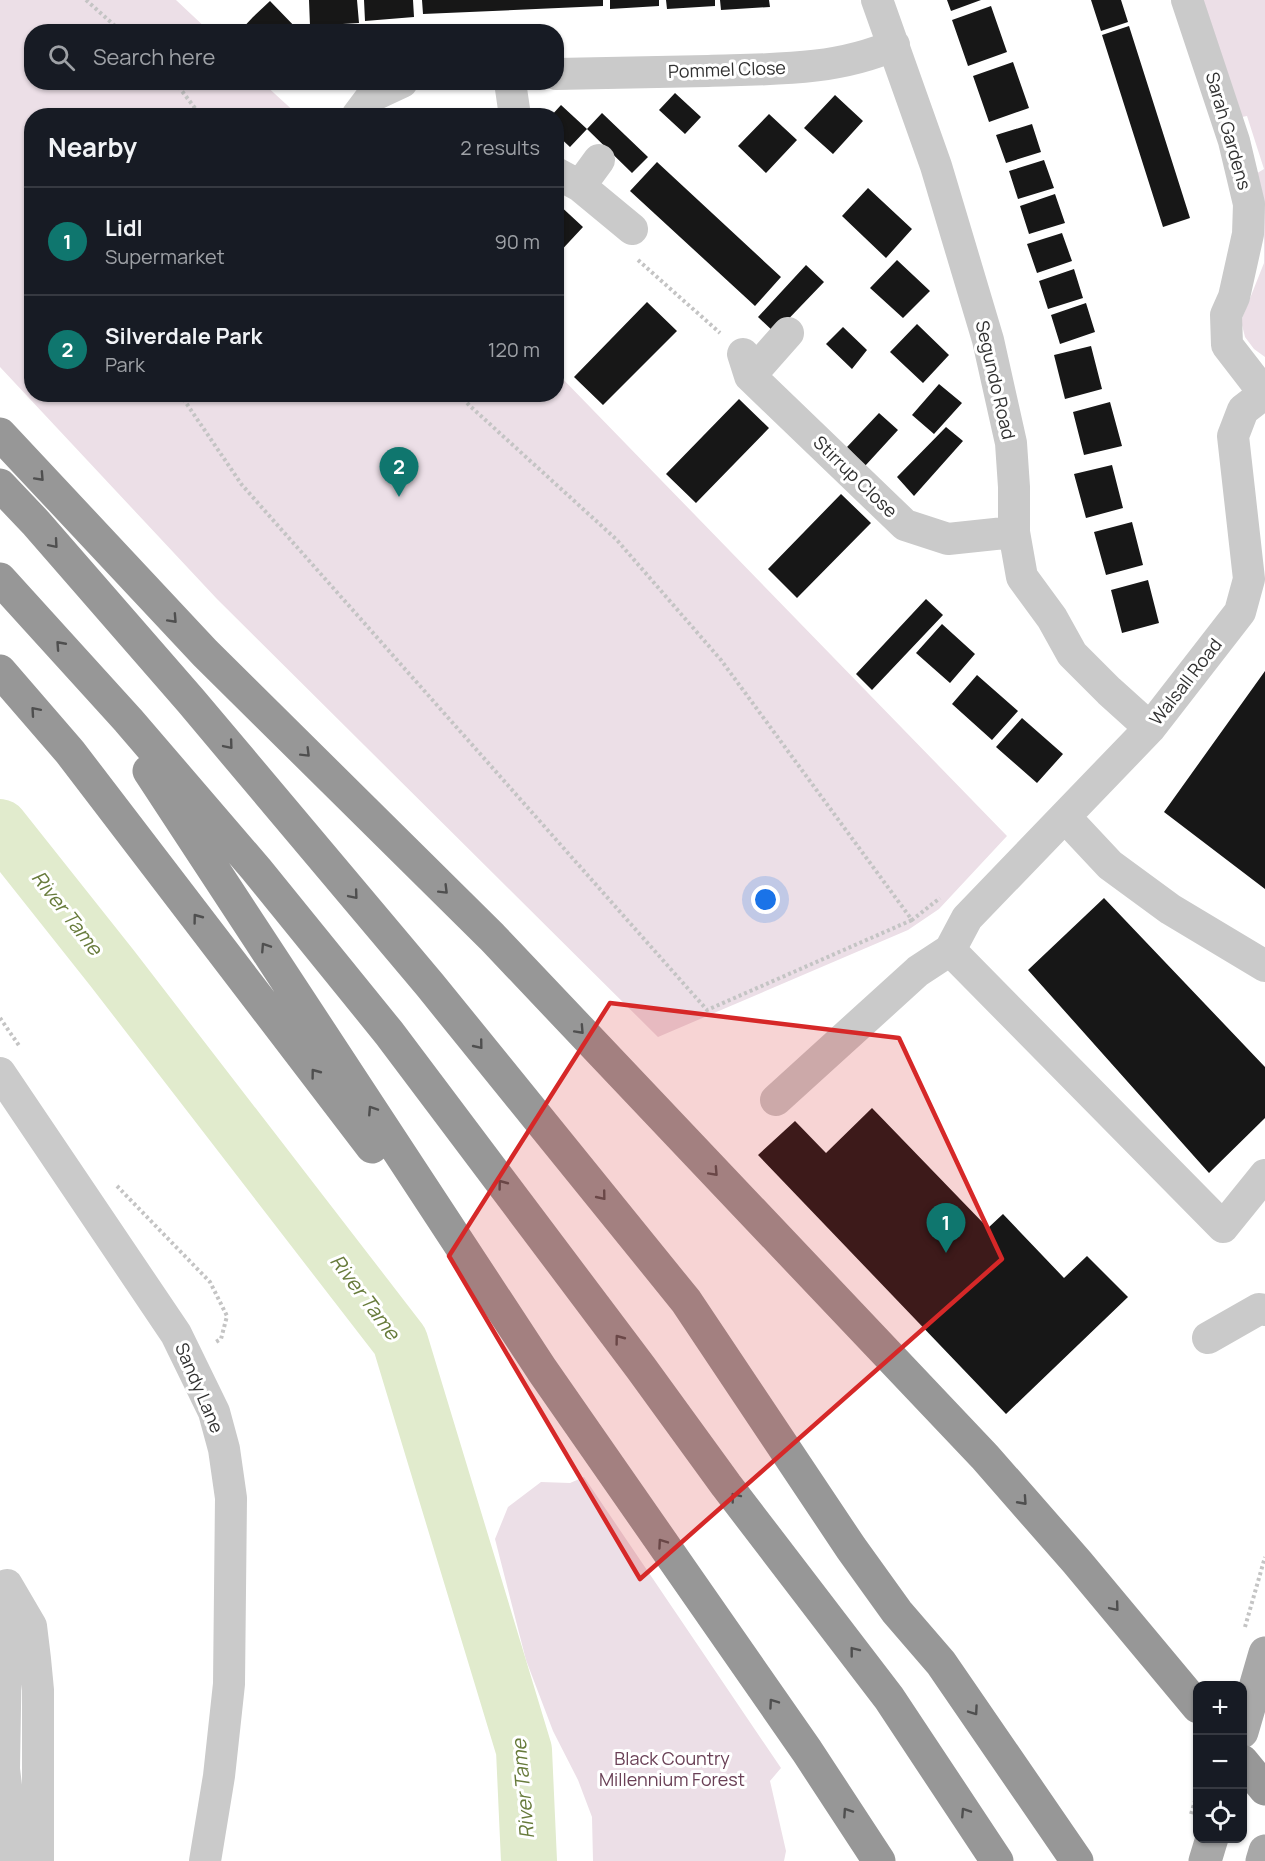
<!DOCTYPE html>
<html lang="en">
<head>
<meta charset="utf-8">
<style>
	:root { --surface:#171b24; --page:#242831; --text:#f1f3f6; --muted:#9ea1a6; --line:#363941; --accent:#0f766e }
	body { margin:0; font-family:Manrope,sans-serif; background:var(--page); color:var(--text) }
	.controls { position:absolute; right:18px; bottom:18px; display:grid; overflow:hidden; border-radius:12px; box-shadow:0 2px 4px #0004 }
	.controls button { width:54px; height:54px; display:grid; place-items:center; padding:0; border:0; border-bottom:2px solid var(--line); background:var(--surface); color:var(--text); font:30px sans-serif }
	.you { position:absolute; left:766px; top:900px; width:21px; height:21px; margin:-15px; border:4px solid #fff; border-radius:50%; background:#1a73e8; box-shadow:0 0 0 9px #1a73e833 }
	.badge { display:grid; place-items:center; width:39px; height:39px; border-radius:50%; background:var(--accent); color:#fff; font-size:20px; font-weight:700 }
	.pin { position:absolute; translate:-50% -50px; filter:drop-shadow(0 2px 3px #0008) }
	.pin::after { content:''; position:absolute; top:32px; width:21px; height:18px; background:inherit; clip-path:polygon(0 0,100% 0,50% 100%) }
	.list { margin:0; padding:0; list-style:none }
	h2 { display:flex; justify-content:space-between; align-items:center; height:78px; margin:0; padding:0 24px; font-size:26px }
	h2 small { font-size:20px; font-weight:400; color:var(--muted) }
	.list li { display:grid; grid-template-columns:39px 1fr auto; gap:18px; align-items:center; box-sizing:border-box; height:108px; padding:0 24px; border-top:2px solid var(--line) }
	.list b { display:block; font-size:22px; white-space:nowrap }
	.list p { margin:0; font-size:20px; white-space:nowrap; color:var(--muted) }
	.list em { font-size:20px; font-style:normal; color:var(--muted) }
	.icon { flex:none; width:33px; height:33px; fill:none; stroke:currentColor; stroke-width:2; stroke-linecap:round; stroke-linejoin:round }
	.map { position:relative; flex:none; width:1265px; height:1861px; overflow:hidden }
	.search { position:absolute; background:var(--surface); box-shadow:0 2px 4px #0004; left:24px; top:24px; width:540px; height:66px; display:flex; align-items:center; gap:15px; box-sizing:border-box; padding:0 21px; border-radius:24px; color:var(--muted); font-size:22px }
	.panel { position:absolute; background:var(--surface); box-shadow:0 2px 4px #0004; left:24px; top:108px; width:540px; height:294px; border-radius:24px }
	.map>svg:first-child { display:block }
	.green { fill:#ecdfe7 }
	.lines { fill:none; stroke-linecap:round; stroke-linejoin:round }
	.river { stroke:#e1ebcd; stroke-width:56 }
	.building { fill:#171717 }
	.path { stroke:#c4c4c4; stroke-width:4; stroke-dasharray:3 3; stroke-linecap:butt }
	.minor { stroke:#cacaca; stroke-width:32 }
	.major { stroke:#a8a8a8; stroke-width:33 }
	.highway { stroke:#979797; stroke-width:33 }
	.oneway { stroke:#4f4f4f }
	.marked { fill:#d62828; fill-opacity:0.2; stroke:#d62828; stroke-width:4.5; stroke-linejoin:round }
	.labels { text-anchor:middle; stroke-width:6; stroke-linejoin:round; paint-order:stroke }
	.street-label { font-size:18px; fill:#303030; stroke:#fff }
	.park-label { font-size:18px; fill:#6a4056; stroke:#fff }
	.water-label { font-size:20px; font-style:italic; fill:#677b3b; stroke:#fff }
</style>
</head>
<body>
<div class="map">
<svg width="1265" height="1861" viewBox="0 0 1265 1861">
	<rect width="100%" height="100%" fill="#fff"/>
	<path class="green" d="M0 0H176L209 31 32 32V82L263 83 298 115 32 116V394H556L557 373 1007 836 939 909 908 930 658 1037 217 599 0 367Z
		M1197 0H1265V357L1254 349 1245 337 1241 321 1264 263V205L1254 175 1264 169 1247 116 1237 118Z
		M584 1477 781 1768 770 1781 786 1851 784 1861H593L592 1817 578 1780 553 1731 526 1660 495 1539 508 1507 541 1482 570 1483Z"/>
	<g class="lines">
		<path class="river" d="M0 827 112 968 400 1341 524 1750 529 1861"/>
	</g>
	<path class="building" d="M309 0H357L359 23 310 26Z
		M364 0H413L414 17 365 21Z
		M422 0H603V6L423 14Z
		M610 0H659V6L610 9Z
		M666 0H715V6L667 9Z
		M720 0H769L770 7 721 10Z
		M947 0H981L951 11Z
		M1091 0H1121L1128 22 1101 31Z
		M270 1 300 32H239L253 17Z
		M991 6 1007 52 968 66 952 20Z
		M1129 26 1190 218 1163 227 1102 35Z
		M1013 62 1029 108 989 122 973 76Z
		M675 93 701 117 685 134 659 110Z
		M835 95 863 121 833 154 804 128Z
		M561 105 587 129 602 113 648 157 632 173 587 129 570 147 556 134V116H551Z
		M769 114 797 140 766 173 738 146Z
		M1032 124 1041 152 1006 163 996 135Z
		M1044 160 1054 188 1018 199 1009 171Z
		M657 162 781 277 755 306 630 191Z
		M868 188 912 229 886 258 842 216Z
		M1055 194 1065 223 1029 234 1020 206Z
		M556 202 583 227 556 256Z
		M1062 233 1072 261 1037 273 1027 244Z
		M897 260 930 291 903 318 870 288Z
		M806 265 824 282 775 333 758 317Z
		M1074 269 1083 298 1048 309 1039 281Z
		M647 302 677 331 603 405 574 377Z
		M1086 303 1095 332 1060 344 1051 315Z
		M917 324 949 355 923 383 890 352Z
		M843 327 867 350 852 369 826 344Z
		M1091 346 1102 389 1065 399 1054 355Z
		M939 384 962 403 934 434 912 415Z
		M739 399 769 428 696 503 666 474Z
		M1110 402 1122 446 1084 455 1073 412Z
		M879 413 898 430 865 466 847 447Z
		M946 427 963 441 914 496 897 477Z
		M1112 465 1123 508 1086 518 1074 474Z
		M841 494 871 523 797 598 768 569Z
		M1132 522 1143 565 1106 575 1094 532Z
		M1148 580 1159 623 1122 633 1111 590Z
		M926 599 943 615 872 690 856 674Z
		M942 624 975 654 950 683 916 653Z
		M1265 671V889L1164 812Z
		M977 675 1018 711 992 740 952 704Z
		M1022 718 1063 754 1037 783 996 747Z
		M1104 898 1265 1067V1118L1209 1173 1028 970Z
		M872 1108 988 1228 1003 1214 1064 1278 1087 1256 1128 1297 1006 1414 758 1155 795 1121 826 1153Z"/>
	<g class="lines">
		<path class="path" d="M86 0 122 32
			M175 82 201 116
			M638 260 720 333
			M180 394 242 485 707 1010 912 920
			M459 394 470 406 616 539 721 660 912 920 940 898
			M0 1018 20 1047
			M117 1186 210 1282 227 1316 221 1339 214 1343
			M1245 1627 1265 1557
			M1191 1814 1198 1791"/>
		<path class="minor" d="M877 0 936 166 988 340 1011 443 1014 487V532L1022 577 1052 618 1072 654 1109 691 1150 728
			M1187 0 1234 141 1249 204 1248 234 1234 297 1226 315 1227 345 1264 393
			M556 74C607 73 658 72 708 71 770 69 837 71 894 45
			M510 82 515 116
			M357 116 372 96 402 82
			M556 173 580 186 632 229
			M580 186 599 160
			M743 354 750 376 905 525 948 539 1014 532
			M750 376 788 333
			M1065 817 1110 865 1170 909 1265 966
			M950 950 1223 1227 1265 1175
			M0 1073 176 1334 214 1412 224 1449 231 1498 229 1684 219 1776 205 1861
			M776 1100 918 971 950 950 967 918 1150 728 1240 612 1249 579 1233 436 1243 410 1265 393
			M1208 1338 1259 1309 1265 1310
			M15 1861 4 1769 7 1585 31 1626 35 1659 38 1690V1861"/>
		<path class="major" d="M1242 1732 1265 1653
			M1205 1861 1212 1838
			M1262 1861 1265 1851"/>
		<path class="highway" d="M0 434 205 653 492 937 985 1457 1077 1562 1198 1707
			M0 485 36 523 191 701 430 985 686 1301 851 1548 897 1612 941 1663 1077 1861
			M0 579 128 720 256 869 389 1033 641 1368 726 1485 889 1698 997 1861
			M0 671 70 752 372 1147
			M149 771 542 1370 807 1751 879 1861
			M1242 1761 1265 1789"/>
	</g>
	<defs><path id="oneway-chevron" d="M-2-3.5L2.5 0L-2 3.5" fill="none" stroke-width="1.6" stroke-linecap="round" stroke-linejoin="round" transform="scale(1.5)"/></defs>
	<g class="oneway">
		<use href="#oneway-chevron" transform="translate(40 477) rotate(47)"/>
		<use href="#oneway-chevron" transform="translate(54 544) rotate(49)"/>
		<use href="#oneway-chevron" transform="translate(173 619) rotate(47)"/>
		<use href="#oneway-chevron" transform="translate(60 645) rotate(-132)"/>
		<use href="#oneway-chevron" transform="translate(35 711) rotate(-131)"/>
		<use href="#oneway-chevron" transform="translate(229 745) rotate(50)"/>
		<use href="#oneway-chevron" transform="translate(306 753) rotate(45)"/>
		<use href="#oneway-chevron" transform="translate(444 890) rotate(45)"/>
		<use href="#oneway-chevron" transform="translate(354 895) rotate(50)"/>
		<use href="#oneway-chevron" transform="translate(197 918) rotate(-127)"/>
		<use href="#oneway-chevron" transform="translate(265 947) rotate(-123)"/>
		<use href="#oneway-chevron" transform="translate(580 1030) rotate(47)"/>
		<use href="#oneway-chevron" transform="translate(479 1045) rotate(51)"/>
		<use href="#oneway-chevron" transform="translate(315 1073) rotate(-127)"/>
		<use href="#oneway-chevron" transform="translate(372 1110) rotate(-123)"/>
		<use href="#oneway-chevron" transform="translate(714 1172) rotate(47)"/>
		<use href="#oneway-chevron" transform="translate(502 1184) rotate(-127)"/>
		<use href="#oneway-chevron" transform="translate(602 1196) rotate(51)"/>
		<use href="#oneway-chevron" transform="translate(619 1339) rotate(-127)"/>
		<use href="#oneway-chevron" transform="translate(735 1497) rotate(-128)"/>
		<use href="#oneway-chevron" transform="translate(1023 1501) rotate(48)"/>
		<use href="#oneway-chevron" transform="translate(662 1543) rotate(-125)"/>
		<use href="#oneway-chevron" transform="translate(1115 1607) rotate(50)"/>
		<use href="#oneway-chevron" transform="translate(854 1651) rotate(-128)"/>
		<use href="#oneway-chevron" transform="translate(773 1703) rotate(-125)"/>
		<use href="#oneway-chevron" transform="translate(974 1711) rotate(55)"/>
		<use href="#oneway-chevron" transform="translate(847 1812) rotate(-124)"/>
		<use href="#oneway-chevron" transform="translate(965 1812) rotate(-123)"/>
	</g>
	<path class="marked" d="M610 1003 899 1038 1002 1259 640 1579 449 1256Z"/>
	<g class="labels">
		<g class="street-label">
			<text transform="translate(727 70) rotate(-2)" y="6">Pommel Close</text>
			<text transform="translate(1228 131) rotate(74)" y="6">Sarah Gardens</text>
			<text transform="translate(995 380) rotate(77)" y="6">Segundo Road</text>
			<text transform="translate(855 477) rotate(44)" y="6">Stirrup Close</text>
			<text transform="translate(1186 682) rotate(-52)" y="6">Walsall Road</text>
			<text transform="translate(199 1388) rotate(67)" y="6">Sandy Lane</text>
		</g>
		<g class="park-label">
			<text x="672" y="1765">Black Country<tspan x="672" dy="21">Millennium Forest</tspan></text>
		</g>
		<g class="water-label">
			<text transform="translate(67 913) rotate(52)" y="7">River Tame</text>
			<text transform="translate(365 1297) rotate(53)" y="7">River Tame</text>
			<text transform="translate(523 1789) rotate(-95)" y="7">River Tame</text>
		</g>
	</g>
</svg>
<div class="controls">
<button>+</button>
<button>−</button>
<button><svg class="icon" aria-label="locate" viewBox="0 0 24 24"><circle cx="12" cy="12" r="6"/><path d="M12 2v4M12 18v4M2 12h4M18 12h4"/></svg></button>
</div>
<div class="you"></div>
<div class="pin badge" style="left:946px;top:1253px">1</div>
<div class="pin badge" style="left:399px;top:497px">2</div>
<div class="search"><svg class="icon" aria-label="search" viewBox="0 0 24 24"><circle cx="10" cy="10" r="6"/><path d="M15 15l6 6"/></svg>Search here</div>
<section class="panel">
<h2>Nearby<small>2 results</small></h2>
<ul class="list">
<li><span class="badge">1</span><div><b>Lidl</b><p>Supermarket</p></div><em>90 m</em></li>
<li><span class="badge">2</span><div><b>Silverdale Park</b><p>Park</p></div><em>120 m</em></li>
</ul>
</section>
</div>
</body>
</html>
